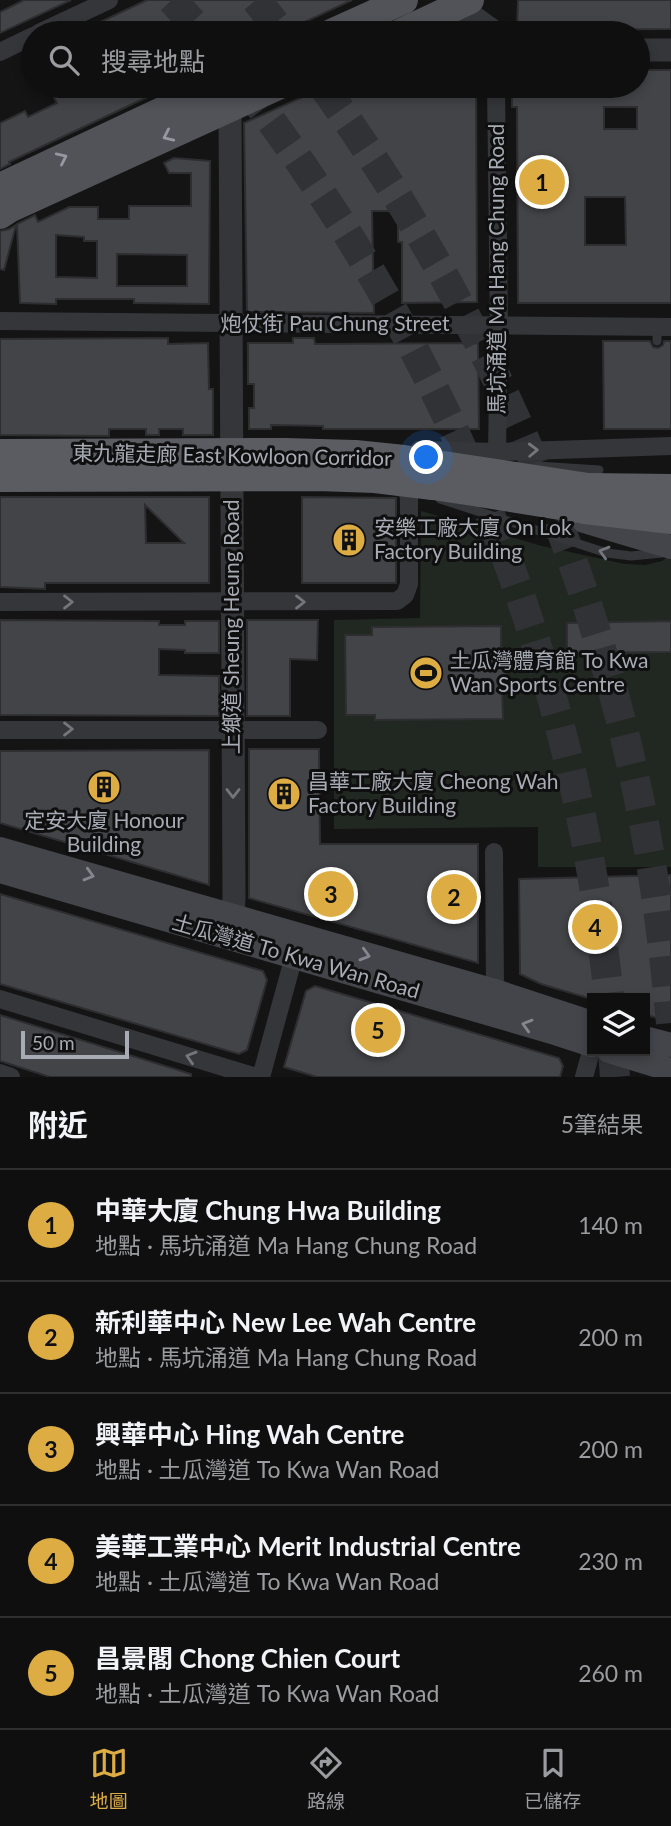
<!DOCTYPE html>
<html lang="zh-TW">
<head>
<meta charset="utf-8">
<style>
	:root { --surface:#0f0f10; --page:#181819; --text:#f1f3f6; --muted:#9b9c9f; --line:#2f2f30; --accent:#ddad44 }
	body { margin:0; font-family:Lato,"Noto Sans TC",sans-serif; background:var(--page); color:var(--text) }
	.controls { position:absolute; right:21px; bottom:21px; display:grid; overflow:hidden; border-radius:0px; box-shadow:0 4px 10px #0003 }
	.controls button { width:63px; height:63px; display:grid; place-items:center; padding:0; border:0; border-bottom:2px solid var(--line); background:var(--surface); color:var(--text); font:35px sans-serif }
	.scale { position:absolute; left:21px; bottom:18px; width:108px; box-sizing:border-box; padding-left:7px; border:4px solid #a7abb4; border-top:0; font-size:19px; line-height:24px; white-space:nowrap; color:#a7abb4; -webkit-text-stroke:5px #0f0f10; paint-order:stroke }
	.you { position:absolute; left:427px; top:458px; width:24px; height:24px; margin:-18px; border:5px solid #fff; border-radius:50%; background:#1a73e8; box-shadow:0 0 0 10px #1a73e833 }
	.badge { display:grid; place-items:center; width:46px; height:46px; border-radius:50%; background:var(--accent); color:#111; font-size:23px; font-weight:700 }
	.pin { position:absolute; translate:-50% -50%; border:4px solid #fff; box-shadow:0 2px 7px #0006 }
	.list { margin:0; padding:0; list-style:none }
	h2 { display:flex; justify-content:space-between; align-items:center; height:91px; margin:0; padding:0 28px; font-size:30px }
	h2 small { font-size:23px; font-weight:400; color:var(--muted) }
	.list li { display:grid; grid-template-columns:46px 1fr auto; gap:21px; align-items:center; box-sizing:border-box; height:112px; padding:0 28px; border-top:2px solid var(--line) }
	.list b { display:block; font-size:26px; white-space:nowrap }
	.list p { margin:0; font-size:23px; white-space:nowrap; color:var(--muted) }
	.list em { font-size:23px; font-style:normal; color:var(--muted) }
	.icon { flex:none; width:38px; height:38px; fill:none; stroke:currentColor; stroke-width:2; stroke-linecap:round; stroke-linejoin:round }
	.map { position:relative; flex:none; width:671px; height:1077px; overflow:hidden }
	.search { position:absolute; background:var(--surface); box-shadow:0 4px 10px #0003; left:21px; right:21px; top:21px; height:77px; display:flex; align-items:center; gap:18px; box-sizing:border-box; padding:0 24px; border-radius:38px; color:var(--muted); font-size:26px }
	.sheet { height:651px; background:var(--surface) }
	nav { display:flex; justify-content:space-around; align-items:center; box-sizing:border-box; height:98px; border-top:2px solid var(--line); background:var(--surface); font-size:19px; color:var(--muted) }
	nav a { display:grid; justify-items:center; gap:4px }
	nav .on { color:var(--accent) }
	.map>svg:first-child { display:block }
	.green { fill:#212821 }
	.building { fill:#434448; stroke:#2e2e31; stroke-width:2; fill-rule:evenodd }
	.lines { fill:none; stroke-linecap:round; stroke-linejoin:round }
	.trunk-tunnel { stroke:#313235; stroke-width:30; stroke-dasharray:30 15; stroke-linecap:butt }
	.service { stroke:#35363a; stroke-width:9 }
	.minor { stroke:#35363a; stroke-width:18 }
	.tertiary { stroke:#35363a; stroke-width:23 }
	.secondary { stroke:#44454a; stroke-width:24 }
	.primary { stroke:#525359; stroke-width:28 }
	.trunk { stroke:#5a5c62; stroke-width:30 }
	.trunk-bridge { stroke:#5a5c62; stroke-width:30 }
	.oneway { stroke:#9699a2 }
	.oneway2 { stroke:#74767d }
	.oneway3 { stroke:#84878f }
	.labels { text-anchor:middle; stroke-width:6; stroke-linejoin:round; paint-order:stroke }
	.street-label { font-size:21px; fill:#a7abb4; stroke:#0f0f10 }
	.poi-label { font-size:21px; fill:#a7abb4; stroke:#0f0f10; text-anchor:start }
</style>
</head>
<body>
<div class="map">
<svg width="671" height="1077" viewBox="0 0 671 1077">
	<rect width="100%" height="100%" fill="#141415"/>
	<path class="green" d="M421 511 542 546 625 564 645 565 662 561 666 558H671V867H538V827L334 829V620L420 618Z"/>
	<path class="building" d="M24 0H71L0 33V12Z
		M147 0H352L281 33H77Z
		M518 0H671V29L517 30Z
		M638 70H671V303H518L517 107H512V86H638ZM604 107H637V129H604ZM585 197H625L626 245H585Z
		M79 86H171L9 162 10 164 0 169V123L25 111 28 117 57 103 54 97Z
		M327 86H476L477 302 402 303V242H398V211H372L374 313 247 312 244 123Z
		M174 158 210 161 209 304 134 303V299H56V304L20 303 17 224 35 215 38 222 69 207H98V219H129V206H191V173H169L164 163ZM56 235 84 237V241H97V278L56 277ZM117 254 187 255V286H117Z
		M16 225 4 270 0 269V231L9 229Z
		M168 338V344L208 343 209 389H213V435H183V429H159V435H146V429H109V436L0 435V339Z
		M293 338H314L315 344 478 343 479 429H323V426L271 425V429H249V408H254V384H248V343H293Z
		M603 341H650L653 347 658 348 663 345 664 341H671V429H604Z
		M0 497H209V583H45V589L0 587ZM145 505 184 543H146Z
		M302 497 396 498V583H302Z
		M0 620 159 621V625H185V621H219V653H185V650L159 649V675L219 676V716L0 715Z
		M247 620H318L317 660 290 659V716H247Z
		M671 621V652L567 653V623Z
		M501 626V659L506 658 507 688H502L503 719 375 720V715H346L345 635H372V627Z
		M249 749H319L320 844H478V963L249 898Z
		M209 750V885L0 823V751Z
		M671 875V1021L645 1015V998H588L541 984 520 974 519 879Z
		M0 894 263 971 267 980 247 1050 239 1054 0 984Z
		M315 986 559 1058 563 1066 560 1077H317L284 1067 306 991Z
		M0 1015 191 1074V1077H50L0 1061Z"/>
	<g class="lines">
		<path class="trunk-tunnel" d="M172 0 202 33
			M256 0 283 33
			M244 86C276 125 305 169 333 211 485 446 581 719 609 998
			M323 86C482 306 594 561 645 829 657 893 665 958 671 1023
			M613 1051 615 1077"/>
		<path class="service" d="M657 341V327
			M538 466 599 470
			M440 499 607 553 631 556 662 553"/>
		<path class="minor" d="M442 14 470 33
			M39 33 109 0
			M0 52 33 36
			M496 86 499 325 497 452
			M0 321 671 327
			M419 450 497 452 671 446
			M0 602 397 601 405 595 409 584V496L404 487 395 482
			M0 730H318
			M494 852 495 991
			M0 999 256 1077
			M0 1073 11 1077
			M261 1077 297 945
			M584 1077 592 1048"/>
		<path class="tertiary" d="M450 0 496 33
			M638 50H671
			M229 933 233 917 234 897 230 108"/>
		<path class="secondary" d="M584 521 671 547
			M0 849 495 991 592 1023
			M0 871 555 1033 592 1045
			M645 1038 671 1045
			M609 1051 671 1070"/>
		<path class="primary" d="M331 33 404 0
			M400 33 470 0
			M0 187 215 86
			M0 215 9 209 278 86"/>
		<path class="trunk" d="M433 485 480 492
			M588 488 671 489
			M585 509 671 519"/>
		<path class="trunk-bridge" d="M0 454 285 453 355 455 404 460 588 488
			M0 477 318 476 375 478 433 485
			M480 492 585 509"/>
	</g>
	<defs><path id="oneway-chevron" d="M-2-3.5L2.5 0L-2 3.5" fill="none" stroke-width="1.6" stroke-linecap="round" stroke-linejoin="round" transform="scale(1.75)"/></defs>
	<g class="oneway">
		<use href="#oneway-chevron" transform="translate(168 136) rotate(155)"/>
		<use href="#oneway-chevron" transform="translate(62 158) rotate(-25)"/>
	</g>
	<g class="oneway2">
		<use href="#oneway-chevron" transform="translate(533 450) rotate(-2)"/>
		<use href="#oneway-chevron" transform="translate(604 552) rotate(-164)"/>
		<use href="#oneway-chevron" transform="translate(68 602)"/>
		<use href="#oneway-chevron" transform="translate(300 602)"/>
		<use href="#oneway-chevron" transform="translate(68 729)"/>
		<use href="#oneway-chevron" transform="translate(233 793) rotate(90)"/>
		<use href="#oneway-chevron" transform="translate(191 1057) rotate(-163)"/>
	</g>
	<g class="oneway3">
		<use href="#oneway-chevron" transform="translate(89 875) rotate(16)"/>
		<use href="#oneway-chevron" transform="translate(365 955) rotate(16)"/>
		<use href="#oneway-chevron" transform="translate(527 1025) rotate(-164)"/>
	</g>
	<defs>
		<symbol id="building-disc" viewBox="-11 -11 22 22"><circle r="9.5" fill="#ddad44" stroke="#0f0f10"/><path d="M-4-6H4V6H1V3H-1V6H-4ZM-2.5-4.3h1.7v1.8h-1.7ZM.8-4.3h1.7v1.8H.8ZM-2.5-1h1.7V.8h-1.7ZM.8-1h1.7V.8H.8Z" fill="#111"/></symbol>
		<symbol id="stadium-disc" viewBox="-11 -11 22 22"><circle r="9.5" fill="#ddad44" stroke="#0f0f10"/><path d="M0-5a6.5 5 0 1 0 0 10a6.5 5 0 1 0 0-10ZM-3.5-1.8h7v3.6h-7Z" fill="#111"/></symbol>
	</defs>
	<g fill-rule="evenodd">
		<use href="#building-disc" x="330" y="521" width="38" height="38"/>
		<use href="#stadium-disc" x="407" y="654" width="38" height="38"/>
		<use href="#building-disc" x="85" y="768" width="38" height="38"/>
		<use href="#building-disc" x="265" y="775" width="38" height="38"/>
	</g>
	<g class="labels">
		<g class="street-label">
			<text transform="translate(497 269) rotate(-90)" y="7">馬坑涌道 Ma Hang Chung Road</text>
			<text x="335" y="331">炮仗街 Pau Chung Street</text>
			<text transform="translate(232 456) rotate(1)" y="7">東九龍走廊 East Kowloon Corridor</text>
			<text transform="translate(232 627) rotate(-90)" y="7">上鄉道 Sheung Heung Road</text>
			<text transform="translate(296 957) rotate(16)" y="7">土瓜灣道 To Kwa Wan Road</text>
		</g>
		<g class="poi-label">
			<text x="374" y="535">安樂工廠大廈 On Lok<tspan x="374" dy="24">Factory Building</tspan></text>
			<text x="450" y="668">土瓜灣體育館 To Kwa<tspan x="450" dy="24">Wan Sports Centre</tspan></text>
			<text x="308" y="789">昌華工廠大廈 Cheong Wah<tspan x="308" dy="24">Factory Building</tspan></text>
			<text x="104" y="828" text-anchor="middle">定安大廈 Honour<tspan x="104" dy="24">Building</tspan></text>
		</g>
	</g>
</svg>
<div class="controls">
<button><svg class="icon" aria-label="layers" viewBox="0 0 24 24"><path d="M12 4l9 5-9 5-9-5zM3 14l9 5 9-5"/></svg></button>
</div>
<div class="scale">50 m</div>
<div class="you"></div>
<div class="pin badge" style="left:542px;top:182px">1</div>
<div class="pin badge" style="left:454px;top:897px">2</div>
<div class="pin badge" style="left:331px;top:894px">3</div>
<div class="pin badge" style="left:595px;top:927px">4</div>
<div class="pin badge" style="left:378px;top:1030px">5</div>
<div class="search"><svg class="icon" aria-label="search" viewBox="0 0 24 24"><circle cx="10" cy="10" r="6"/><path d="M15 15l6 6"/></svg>搜尋地點</div>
</div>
<section class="sheet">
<h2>附近<small>5筆結果</small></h2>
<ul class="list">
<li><span class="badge">1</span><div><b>中華大廈 Chung Hwa Building</b><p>地點 · 馬坑涌道 Ma Hang Chung Road</p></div><em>140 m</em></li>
<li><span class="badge">2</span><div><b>新利華中心 New Lee Wah Centre</b><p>地點 · 馬坑涌道 Ma Hang Chung Road</p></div><em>200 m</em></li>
<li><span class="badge">3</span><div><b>興華中心 Hing Wah Centre</b><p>地點 · 土瓜灣道 To Kwa Wan Road</p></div><em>200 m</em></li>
<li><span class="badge">4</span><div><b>美華工業中心 Merit Industrial Centre</b><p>地點 · 土瓜灣道 To Kwa Wan Road</p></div><em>230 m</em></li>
<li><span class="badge">5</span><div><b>昌景閣 Chong Chien Court</b><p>地點 · 土瓜灣道 To Kwa Wan Road</p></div><em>260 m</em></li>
</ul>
</section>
<nav>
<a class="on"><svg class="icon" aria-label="map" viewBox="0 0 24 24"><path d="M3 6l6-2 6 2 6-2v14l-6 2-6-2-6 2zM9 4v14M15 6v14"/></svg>地圖</a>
<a><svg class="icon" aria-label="directions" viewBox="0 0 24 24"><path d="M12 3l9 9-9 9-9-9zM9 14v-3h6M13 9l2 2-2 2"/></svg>路線</a>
<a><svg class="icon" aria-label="saved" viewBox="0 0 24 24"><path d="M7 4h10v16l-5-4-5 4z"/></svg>已儲存</a>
</nav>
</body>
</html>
